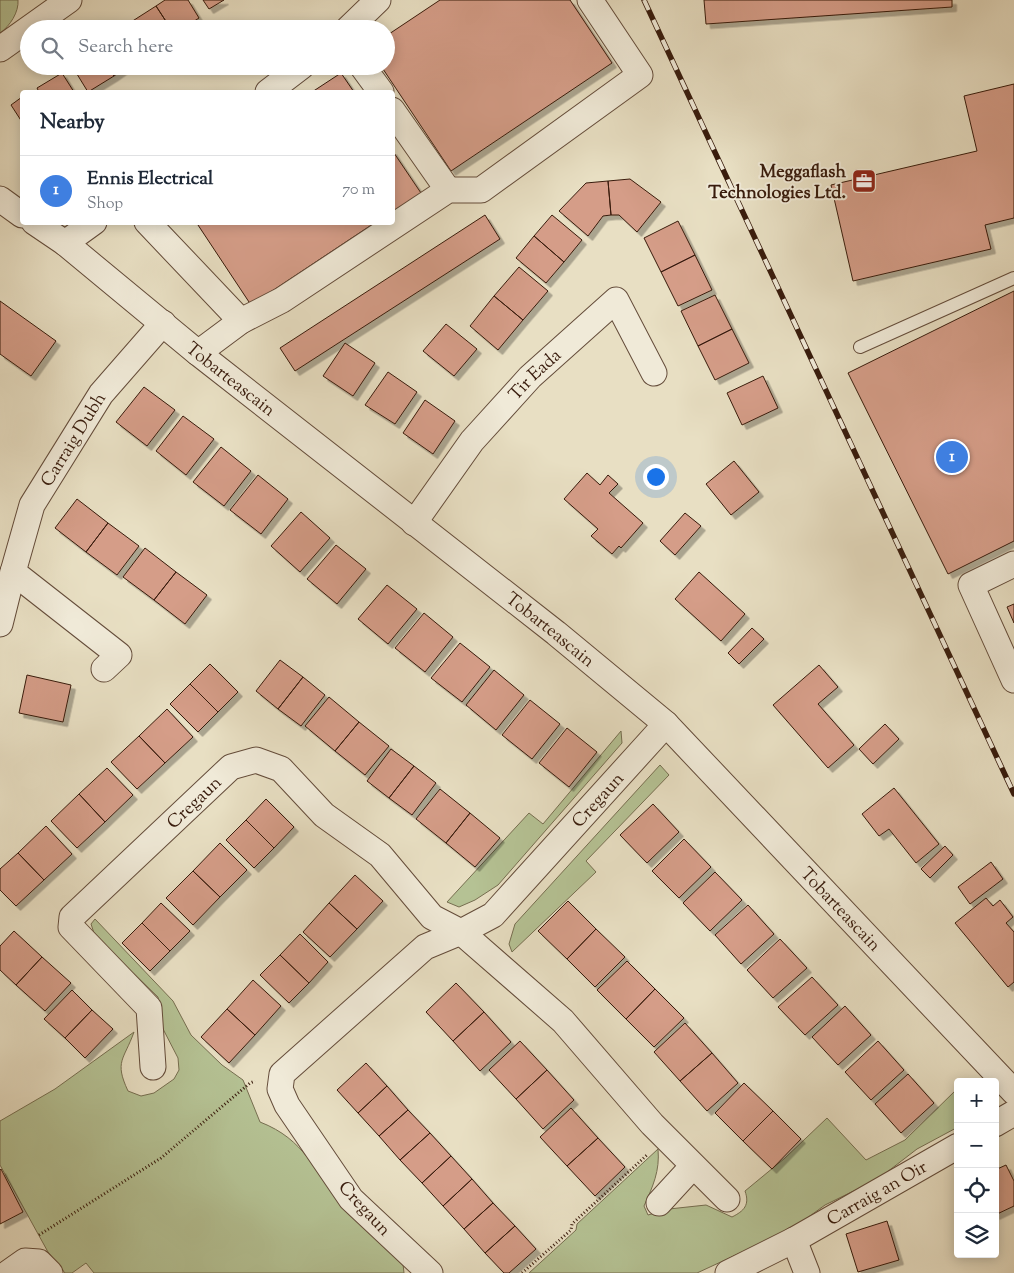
<!DOCTYPE html>
<html lang="en">
<head>
<meta charset="utf-8">
<style>
	:root { --surface:#fff; --page:#f6f6f7; --text:#1f2937; --muted:#747a83; --line:#e0e1e3; --accent:#8f2418 }
	body { margin:0; font-family:"Sorts Mill Goudy",serif; background:var(--page); color:var(--text) }
	.controls { position:absolute; right:15px; bottom:15px; display:grid; overflow:hidden; border-radius:5px; box-shadow:0 2px 12px #0003 }
	.controls button { width:45px; height:45px; display:grid; place-items:center; padding:0; border:0; border-bottom:1px solid var(--line); background:var(--surface); color:var(--text); font:25px sans-serif }
	.you { position:absolute; left:655px; top:476px; width:18px; height:18px; margin:-12px; border:4px solid #fff; border-radius:50%; background:#1a73e8; box-shadow:0 0 0 8px #1a73e833 }
	.badge { display:grid; place-items:center; width:32px; height:32px; border-radius:50%; background:var(--accent); color:#fff; font-size:16px; font-weight:700 }
	.pin { position:absolute; translate:-50% -50%; border:2px solid #fff; box-shadow:0 1px 5px #0006 }
	.list { margin:0; padding:0; list-style:none }
	h2 { display:flex; justify-content:space-between; align-items:center; height:65px; margin:0; padding:0 20px; font-size:21px }
	h2 small { font-size:16px; font-weight:400; color:var(--muted) }
	.list li { display:grid; grid-template-columns:32px 1fr auto; gap:15px; align-items:center; box-sizing:border-box; height:70px; padding:0 20px; border-top:1px solid var(--line) }
	.list b { display:block; font-size:19px; white-space:nowrap }
	.list p { margin:0; font-size:16px; white-space:nowrap; color:var(--muted) }
	.list em { font-size:16px; font-style:normal; color:var(--muted) }
	.icon { flex:none; width:28px; height:28px; fill:none; stroke:currentColor; stroke-width:2; stroke-linecap:round; stroke-linejoin:round }
	.map { position:relative; flex:none; width:1014px; height:1273px; overflow:hidden }
	.search { position:absolute; background:var(--surface); box-shadow:0 2px 12px #0003; left:20px; top:20px; width:375px; height:55px; display:flex; align-items:center; gap:12px; box-sizing:border-box; padding:0 18px; border-radius:28px; color:var(--muted); font-size:19px }
	.panel { position:absolute; background:var(--surface); box-shadow:0 2px 12px #0003; left:20px; top:90px; width:375px; height:135px; border-radius:5px }
	.map>svg:first-child { display:block }
	.green { fill:#b5c294; stroke:#766e50 }
	.building { fill:#d59d88; stroke:#381b0c; filter:url(#shadow) }
	.lines { fill:none; stroke-linecap:round; stroke-linejoin:round }
	.lane-casing { stroke:#644c3a; stroke-width:14 }
	.street-casing { stroke:#644c3a; stroke-width:27 }
	.path { stroke:#381b0c; stroke-width:3; stroke-dasharray:1 2.5; stroke-linecap:butt }
	.lane { stroke:#f0ead8; stroke-width:12 }
	.street { stroke:#f0ead8; stroke-width:25 }
	.rail-casing { stroke:#381b0c; stroke-width:5.5 }
	.rail { stroke:#f0ead8; stroke-width:4; stroke-dasharray:11; stroke-linecap:butt }
	.labels { text-anchor:middle; stroke-width:4; stroke-linejoin:round; paint-order:stroke }
	.poi-label { font-size:18px; font-weight:bold; fill:#381b0c; stroke:#f0ead8; text-anchor:end }
	.street-label { font-size:18px; fill:#381b0c; stroke:#f0ead8 }
</style>
</head>
<body>
<div class="map">
<svg width="1014" height="1273" viewBox="0 0 1014 1273">
	<defs>
		<filter id="shadow"><feDropShadow dx="4.5" dy="4.5" stdDeviation="0" flood-color="#0004"/></filter>
	</defs>
	<rect width="100%" height="100%" fill="#e8dfc3"/>
	<filter id="stains"><feTurbulence type="fractalNoise" baseFrequency=".004" numOctaves="4"/><feColorMatrix values="0 0 0 0 .2 0 0 0 0 .09 0 0 0 0 .02 0 0 0 .5 -.17"/></filter>
	<radialGradient id="worn" r=".72"><stop offset=".6" stop-color="#630" stop-opacity="0"/><stop offset="1" stop-color="#630" stop-opacity=".3"/></radialGradient>
	<path class="green" d="M0 0H18C19 12 10 26 0 33Z
		M621 731 622 743 498 885 475 900 459 907 447 902 529 813 543 824Z
		M660 765 669 775 586 861 596 872 512 952 509 944 515 924Z
		M95 919 173 1001 191 1035 222 1065 243 1080 260 1122C306 1140 312 1170 343 1204 361 1225 383 1244 403 1264L404 1273H94L86 1263 72 1273H65L48 1252 0 1165V1121L55 1089 134 1032C124 1060 114 1061 128 1091L141 1096 154 1093 174 1079 179 1070 178 1058 162 1027 158 997 95 936 91 924Z
		M958 1088V1127L917 1149 878 1179 825 1205 792 1229 697 1273H529L576 1230 577 1224 658 1149C660 1171 653 1186 644 1206L648 1215 669 1209 706 1205 732 1217C744 1211 750 1205 745 1191L785 1158 827 1118 866 1160 905 1140Z"/>
	<path class="building" d="M165 0H188L199 18 182 29H171L156 6Z
		M203 0H224L209 9Z
		M440 0H570L612 63 451 171 381 66H386V36Z
		M704 0H952V7L706 24Z
		M156 6 171 29H136L131 22Z
		M72 66H107L114 76 88 92Z
		M107 66H128L114 76Z
		M62 73 74 92H39L37 88Z
		M341 73 354 92H312Z
		M1014 84V218L985 225 991 249 853 281 831 185 977 151 964 96Z
		M22 97V122L11 105Z
		M392 150 421 193 392 212Z
		M630 179 661 202 637 232 619 215H611L608 181Z
		M608 181 611 215 603 216 588 236 559 211 586 183Z
		M485 215 500 239 295 371 280 348Z
		M552 215 582 240 564 262 534 236Z
		M678 221 695 255 661 272 644 238Z
		M196 222H376L251 305Z
		M534 236 564 262 546 283 516 258Z
		M695 255 712 290 678 306 661 272Z
		M519 267 548 291 523 320 494 296Z
		M1014 291V541L948 574 848 373Z
		M715 295 732 329 698 346 681 311Z
		M494 296 523 320 498 350 470 326Z
		M0 301 56 341 31 376 0 354Z
		M446 324 477 349 454 376 423 351Z
		M732 329 749 363 715 380 698 346Z
		M345 343 375 363 353 396 323 376Z
		M388 372 417 392 395 424 365 405Z
		M763 376 778 408 742 425 727 393Z
		M144 387 175 410 147 446 116 422Z
		M425 400 455 421 433 454 403 433Z
		M183 416 214 439 186 475 156 451Z
		M221 447 251 471 224 506 193 482Z
		M734 461 759 492 731 515 706 484Z
		M587 473 600 485 608 475 618 484 609 493 643 523 621 548 619 546 612 554 591 536 598 529 564 499Z
		M258 475 288 499 261 534 230 510Z
		M77 499 108 523 86 552 55 528Z
		M301 512 330 538 300 572 271 546Z
		M685 513 701 526 675 555 660 541Z
		M108 523 139 546 117 575 86 552Z
		M336 545 366 569 337 604 307 579Z
		M145 548 176 572 154 600 123 577Z
		M176 572 207 595 185 624 154 600Z
		M699 572 745 614 721 641 675 599Z
		M387 585 417 609 388 644 358 619Z
		M1014 604V623L1007 607Z
		M424 613 453 637 425 672 395 648Z
		M752 628 764 639 739 664 728 653Z
		M460 643 490 667 462 702 431 678Z
		M280 660 303 677 278 709 256 691Z
		M210 664 238 692 218 712 190 684Z
		M819 665 838 687 818 704 854 745 828 768 773 705Z
		M494 670 524 695 496 730 466 705Z
		M27 675 71 685 63 722 19 713Z
		M303 677 325 695 301 726 278 709Z
		M190 684 218 712 198 732 170 704Z
		M329 697 359 722 335 751 305 726Z
		M530 700 560 724 532 759 502 735Z
		M167 709 193 737 165 763 139 736Z
		M359 722 389 746 365 775 335 751Z
		M885 724 899 739 873 764 859 749Z
		M567 728 597 752 569 787 539 763Z
		M139 736 165 763 137 789 111 762Z
		M391 749 414 766 389 798 367 781Z
		M414 766 436 783 412 815 389 798Z
		M107 768 133 795 105 822 79 794Z
		M894 788 939 844 916 863 889 829 879 836 862 814Z
		M440 789 470 813 446 843 416 819Z
		M79 794 105 822 77 848 51 821Z
		M266 799 294 827 274 848 246 820Z
		M653 804 679 832 647 863 620 835Z
		M470 813 500 838 475 867 446 843Z
		M246 820 274 848 254 868 226 840Z
		M46 826 72 854 44 880 18 853Z
		M684 839 711 867 679 898 652 871Z
		M220 843 247 870 220 897 193 871Z
		M945 846 953 855 930 878 921 869Z
		M18 853 44 880 16 906 0 890V869Z
		M991 862 1003 879 970 904 958 887Z
		M193 871 220 897 193 925 166 898Z
		M715 872 742 900 710 931 683 903Z
		M355 875 383 901 357 929 329 903Z
		M986 898 993 906 1000 900 1013 917 1006 923 1014 932V982L1008 987 955 923Z
		M568 901 596 929 567 959 538 931Z
		M161 903 190 931 170 951 142 923Z
		M329 903 357 929 330 957 303 932Z
		M748 905 774 934 741 964 715 935Z
		M142 923 170 951 150 971 122 943Z
		M596 929 625 957 595 987 567 959Z
		M14 931 42 957 16 985 0 970V946Z
		M300 934 328 962 309 983 280 955Z
		M780 939 807 968 773 998 747 970Z
		M280 955 309 983 289 1003 260 975Z
		M42 957 71 983 45 1011 16 985Z
		M627 961 655 989 626 1019 597 990Z
		M812 977 838 1005 805 1035 778 1007Z
		M253 980 281 1006 255 1035 227 1009Z
		M456 983 484 1012 453 1041 426 1012Z
		M655 989 684 1018 654 1047 626 1019Z
		M72 990 92 1010 65 1038 44 1019Z
		M845 1006 871 1035 838 1065 812 1037Z
		M227 1009 255 1035 229 1063 201 1037Z
		M92 1010 113 1029 85 1058 65 1038Z
		M484 1012 511 1042 480 1071 453 1041Z
		M685 1023 712 1053 680 1081 654 1052Z
		M520 1041 547 1070 516 1099 489 1070Z
		M878 1041 904 1070 871 1100 845 1072Z
		M712 1053 738 1083 707 1111 680 1081Z
		M366 1063 387 1086 358 1113 337 1090Z
		M547 1070 574 1100 543 1129 516 1099Z
		M908 1074 934 1103 901 1133 875 1104Z
		M744 1083 773 1111 743 1141 715 1113Z
		M387 1086 408 1110 379 1136 358 1113Z
		M571 1108 598 1138 567 1166 540 1137Z
		M408 1110 430 1133 400 1160 379 1136Z
		M773 1111 801 1139 772 1169 743 1141Z
		M430 1133 451 1156 422 1183 400 1160Z
		M598 1138 625 1167 595 1196 567 1166Z
		M451 1156 472 1179 443 1206 422 1183Z
		M1006 1165 1014 1181V1206L995 1215V1170Z
		M1 1169 23 1212 0 1224V1170Z
		M472 1179 493 1203 464 1229 443 1206Z
		M493 1203 515 1226 485 1253 464 1229Z
		M887 1221 899 1260 858 1272 846 1234Z
		M515 1226 536 1249 509 1273H504L485 1253Z"/>
	<g class="lines">
		<defs>
			<path id="lane" d="M860 347 1014 278"/>
			<g id="street">
				<path d="M348 29 378 0"/>
				<path d="M0 49 69 0"/>
				<path d="M362 66 381 92"/>
				<path d="M268 92 302 66"/>
				<path d="M392 110 448 190"/>
				<path d="M0 199 22 215"/>
				<path id="s1" d="M34 222 65 243 198 353 556 633 666 724 1014 1092"/>
				<path d="M147 222 241 321"/>
				<path d="M65 243 94 222"/>
				<path d="M198 353 241 321 282 300 448 190H481L640 75 590 0"/>
				<path id="s2" d="M414 523 472 441 530 377 616 300 654 373"/>
				<path d="M1014 564 971 585 1014 680"/>
				<path d="M0 624 13 572"/>
				<path id="s3" d="M104 669 119 655 13 572 32 505 101 394 163 323"/>
				<path id="s4" d="M153 1067 149 1008 71 927 72 917 231 767 256 760 281 769 324 815 380 855 432 917 461 932 493 915 666 724"/>
				<path d="M995 1124 1014 1113"/>
				<path d="M659 1203 693 1166"/>
				<path d="M794 1240 807 1273"/>
				<path d="M8 1273 25 1261 39 1262 50 1273"/>
				<path d="M430 1273 351 1199 287 1105 280 1089 282 1074 425 947 461 932 563 1021 652 1124 727 1199"/>
				<path id="s5" d="M728 1273 794 1240 958 1146"/>
			</g>
		</defs>
		<use href="#lane" class="lane-casing"/>
		<use href="#street" class="street-casing"/>
		<path class="path" d="M39 1235 161 1158 250 1083 255 1081
			M522 1273 571 1230 572 1224 647 1155"/>
		<use href="#lane" class="lane"/>
		<use href="#street" class="street"/>
		<defs>
			<path id="rail" d="M644 0 1014 794"/>
		</defs>
		<use href="#rail" class="rail-casing"/>
		<use href="#rail" class="rail"/>
	</g>
	<defs>
		<symbol id="office-square" viewBox="-11 -11 22 22"><rect x="-9" y="-9" width="18" height="18" rx="4" fill="#8f2418" stroke="#f0ead8"/><path d="M-6-3h4V-5.5h4V-3h4V5H-6ZM-1-4.5V-3h2v-1.5ZM-6 0V1H6V0Z" fill="#fff"/></symbol>
	</defs>
	<g fill-rule="evenodd">
		<use href="#office-square" x="850" y="167" width="28" height="28"/>
	</g>
	<g class="labels">
		<g class="poi-label">
			<text x="846" y="177">Meggaflash<tspan x="846" dy="21">Technologies Ltd.</tspan></text>
		</g>
		<g class="street-label">
			<text dy="6" stroke="none"><textPath href="#s2" startOffset="192">Tir Eada</textPath></text>
			<text dy="6" stroke="none"><textPath href="#s1" startOffset="252">Tobarteascain</textPath></text>
			<text dy="6" stroke="none"><textPath href="#s3" startOffset="302">Carraig Dubh</textPath></text>
			<text dy="6" stroke="none"><textPath href="#s1" startOffset="658">Tobarteascain</textPath></text>
			<text dy="6" stroke="none"><textPath href="#s4" startOffset="890">Cregaun</textPath></text>
			<text dy="6" stroke="none"><textPath href="#s4" startOffset="349">Cregaun</textPath></text>
			<text dy="6" stroke="none"><textPath href="#s1" startOffset="1062">Tobarteascain</textPath></text>
			<text dy="6" stroke="none"><textPath href="#s5" startOffset="169">Carraig an Oir</textPath></text>
			<text transform="translate(365 1208) rotate(47)" y="6">Cregaun</text>
		</g>
	</g>
	<rect width="100%" height="100%" filter="url(#stains)"/>
	<rect width="100%" height="100%" fill="url(#worn)"/>
</svg>
<div class="controls">
<button>+</button>
<button>−</button>
<button><svg class="icon" aria-label="locate" viewBox="0 0 24 24"><circle cx="12" cy="12" r="6"/><path d="M12 2v4M12 18v4M2 12h4M18 12h4"/></svg></button>
<button><svg class="icon" aria-label="layers" viewBox="0 0 24 24"><path d="M12 4l9 5-9 5-9-5zM3 14l9 5 9-5"/></svg></button>
</div>
<div class="you"></div>
<div class="pin badge" style="left:952px;top:457px;background:#3f7fe0">1</div>
<div class="search"><svg class="icon" aria-label="search" viewBox="0 0 24 24"><circle cx="10" cy="10" r="6"/><path d="M15 15l6 6"/></svg>Search here</div>
<section class="panel">
<h2>Nearby<small></small></h2>
<ul class="list">
<li><span class="badge" style="background:#3f7fe0">1</span><div><b>Ennis Electrical</b><p>Shop</p></div><em>70 m</em></li>
</ul>
</section>
</div>
</body>
</html>
